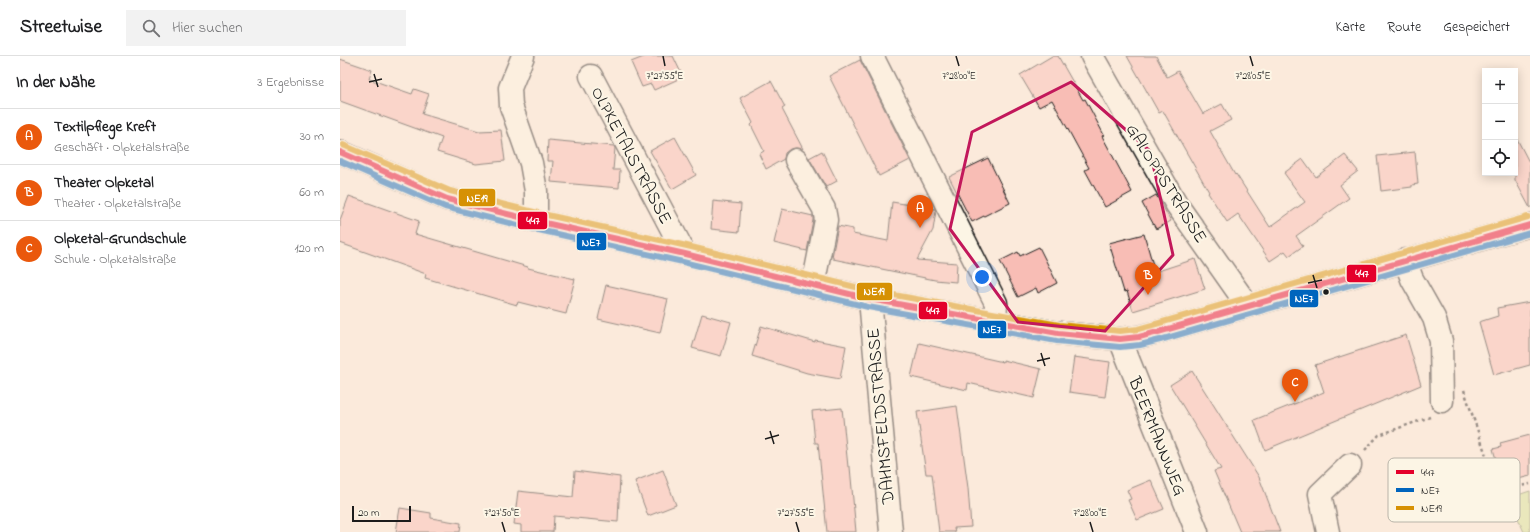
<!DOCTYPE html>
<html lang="de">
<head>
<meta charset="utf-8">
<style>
	:root { --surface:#fff; --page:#f2f2f2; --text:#202124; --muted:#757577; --line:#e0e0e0; --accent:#ea580c }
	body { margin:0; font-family:"Indie Flower",sans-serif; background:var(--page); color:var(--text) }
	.controls { position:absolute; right:12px; top:12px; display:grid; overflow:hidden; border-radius:0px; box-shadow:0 2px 10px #0003 }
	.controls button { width:36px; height:36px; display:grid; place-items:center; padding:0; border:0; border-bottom:1px solid var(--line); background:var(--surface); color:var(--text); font:20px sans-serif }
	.scale { position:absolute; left:12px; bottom:10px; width:59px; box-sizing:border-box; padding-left:4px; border:2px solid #1c1c1c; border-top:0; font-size:11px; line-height:14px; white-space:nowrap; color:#1c1c1c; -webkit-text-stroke:3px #fcf5e5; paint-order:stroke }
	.you { position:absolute; left:642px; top:221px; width:14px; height:14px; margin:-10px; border:3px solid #fff; border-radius:50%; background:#1a73e8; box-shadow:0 0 0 6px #1a73e833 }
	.badge { display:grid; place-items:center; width:26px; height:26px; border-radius:50%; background:var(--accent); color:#fff; font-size:13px; font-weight:700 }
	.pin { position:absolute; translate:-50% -33px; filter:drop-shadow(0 1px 2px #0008) }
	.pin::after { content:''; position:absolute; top:21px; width:14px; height:12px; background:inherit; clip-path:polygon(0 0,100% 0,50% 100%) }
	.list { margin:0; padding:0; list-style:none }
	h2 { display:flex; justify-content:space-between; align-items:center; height:52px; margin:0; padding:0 16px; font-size:17px }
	h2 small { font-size:13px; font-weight:400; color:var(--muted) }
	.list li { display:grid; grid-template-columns:26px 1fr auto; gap:12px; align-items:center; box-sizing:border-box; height:56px; padding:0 16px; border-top:1px solid var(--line) }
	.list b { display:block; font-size:15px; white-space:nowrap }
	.list p { margin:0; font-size:13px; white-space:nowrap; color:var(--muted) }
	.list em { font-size:13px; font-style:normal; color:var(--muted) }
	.icon { flex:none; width:22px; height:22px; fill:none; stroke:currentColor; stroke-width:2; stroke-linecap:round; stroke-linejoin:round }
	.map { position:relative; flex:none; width:1190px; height:476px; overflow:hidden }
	header { display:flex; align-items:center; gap:24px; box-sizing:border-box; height:56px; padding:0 20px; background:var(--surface); border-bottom:1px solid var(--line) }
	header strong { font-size:19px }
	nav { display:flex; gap:22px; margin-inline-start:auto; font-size:14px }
	.search { width:280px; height:36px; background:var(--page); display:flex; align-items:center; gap:10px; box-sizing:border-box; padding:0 14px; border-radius:0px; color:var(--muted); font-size:15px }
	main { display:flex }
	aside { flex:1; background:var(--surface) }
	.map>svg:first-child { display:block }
	.green { fill:#d5e598; stroke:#78805a }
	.building { fill:#f8bdb5; stroke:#1c1c1c }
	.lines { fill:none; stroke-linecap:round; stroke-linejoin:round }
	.minor-casing { stroke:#1c1c1c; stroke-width:25 }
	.path { stroke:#1c1c1c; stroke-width:2.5; stroke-dasharray:3 3; stroke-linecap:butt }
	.minor { stroke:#fcf5e5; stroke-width:22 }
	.bus-1-casing { stroke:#fcf5e5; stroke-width:9 }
	.bus-2-casing { stroke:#fcf5e5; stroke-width:9 }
	.bus-3-casing { stroke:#fcf5e5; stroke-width:9 }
	.bus-1 { stroke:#e4002b; stroke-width:6 }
	.bus-2 { stroke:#0065bd; stroke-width:6 }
	.bus-3 { stroke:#d69104; stroke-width:6 }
	.marked { fill:none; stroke:#c2185b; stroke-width:3; stroke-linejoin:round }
	.ticks { fill:none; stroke:#1c1c1c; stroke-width:1.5 }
	.bus-dot { fill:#1c1c1c; stroke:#fcf5e5; stroke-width:1.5 }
	.labels { text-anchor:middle; stroke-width:4; stroke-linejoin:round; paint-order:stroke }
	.street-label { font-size:18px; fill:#1c1c1c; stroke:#fcf5e5 }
	.key { fill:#fcf5e5; stroke:#b9b4a9; stroke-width:1 }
	.key-label { font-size:11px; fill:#1c1c1c }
	.ticks-label { font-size:10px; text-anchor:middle; fill:#1c1c1c; stroke:#fcf5e5; stroke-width:4; stroke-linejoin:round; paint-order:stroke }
	.line-badge { stroke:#fcf5e5; stroke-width:1.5 }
	.badge-label { font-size:11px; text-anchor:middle; font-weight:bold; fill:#fff }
</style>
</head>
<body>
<header>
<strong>Streetwise</strong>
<div class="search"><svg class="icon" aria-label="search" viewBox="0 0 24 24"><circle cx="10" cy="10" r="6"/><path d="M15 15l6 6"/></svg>Hier suchen</div>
<nav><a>Karte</a><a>Route</a><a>Gespeichert</a></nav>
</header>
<main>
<aside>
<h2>In der Nähe<small>3 Ergebnisse</small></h2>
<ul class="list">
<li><span class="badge">A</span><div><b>Textilpflege Kreft</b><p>Geschäft · Olpketalstraße</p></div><em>30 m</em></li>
<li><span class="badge">B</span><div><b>Theater Olpketal</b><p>Theater · Olpketalstraße</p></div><em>60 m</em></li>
<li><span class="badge">C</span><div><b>Olpketal-Grundschule</b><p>Schule · Olpketalstraße</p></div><em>120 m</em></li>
</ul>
</aside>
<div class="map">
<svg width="1190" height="476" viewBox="0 0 1190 476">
	<rect width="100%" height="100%" fill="#fbeadb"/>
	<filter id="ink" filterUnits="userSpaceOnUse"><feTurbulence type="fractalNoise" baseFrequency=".025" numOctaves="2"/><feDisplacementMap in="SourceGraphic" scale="8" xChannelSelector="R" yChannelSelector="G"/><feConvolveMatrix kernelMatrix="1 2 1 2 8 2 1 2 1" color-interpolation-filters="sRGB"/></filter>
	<g filter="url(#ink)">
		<path class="green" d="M1190 435V476H1184L1169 442Z"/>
		<path class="building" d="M306 0H333L343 21 314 34 311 28 302 31 291 6Z
			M712 0H718L743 44 745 43 764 79 762 80 792 136 765 151 745 114 749 112 712 44 699 51 680 19Z
			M787 0H816L827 21 838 15 863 58 882 48 891 64 870 75 895 119 896 118 930 171 965 146 944 117 963 103 976 121 1005 99 1018 115 1000 129 1009 142 956 180 963 190 949 200 945 195 930 205 898 158 887 166 868 137 869 136 823 55 819 57Z
			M0 3 32 14 29 23 72 38 74 33 89 38 82 58 139 75 161 74 165 105 136 108 97 96 102 82 0 45Z
			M520 4 570 104 539 120 489 20Z
			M431 25 445 51 442 53 463 93 456 92 450 93 445 97 444 103 426 113 419 98 424 95 411 69 413 67 400 42Z
			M1175 79 1190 108V152L1175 124Z
			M335 81 356 119 332 133 310 95Z
			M208 84 274 90 275 92 273 114H280L279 132 211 126 213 105H207Z
			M482 95 497 125 486 131 469 102Z
			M1075 96 1078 128 1072 129V131L1041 135 1037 100Z
			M648 102 670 147 632 166 609 121Z
			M816 139 831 165 816 173 802 147Z
			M9 140 79 165 75 178 188 211V212L235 223 226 258 178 246 177 249 85 222 86 218 0 187V164Z
			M373 145 401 148 399 176 371 173Z
			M552 146 595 153 596 155 593 174 577 204 617 207 616 226 595 224 493 203V201H492L498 170 513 173V178L548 185Z
			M442 153 473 160V164L467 195 434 187Z
			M804 178 815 216 855 203 865 233 793 255 787 235 784 236 769 187Z
			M699 191 717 227 698 237 696 232 678 241 660 205 678 196 680 200Z
			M266 229 328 243 320 277 258 263Z
			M1190 246V309L1154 319 1139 266 1158 260 1157 252Z
			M362 258 391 266 381 300 352 292Z
			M421 270 475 286V284L506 290 500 323 467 317 412 300Z
			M1066 279 1081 329 925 394 914 364 984 336 975 309Z
			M579 287 663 306V304L701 313 694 342 628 327 627 334 571 321Z
			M734 301 770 306 765 341 729 336Z
			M852 315 919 421 940 476H900L874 415 881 413 830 329Z
			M617 350 628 432 631 471 614 472 615 476H599L592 418H586L577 356Z
			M502 352 508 411H510L516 476H487L478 387H475L472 355Z
			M1190 379V420L1163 427 1153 393 1161 391 1160 387Z
			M323 414 336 449 308 460 295 425Z
			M235 415 280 421 278 466 214 460 213 476H181V469L174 468 178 435 233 441Z
			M811 424 824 453 797 464 788 444 791 443 787 434Z
			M60 452 91 457V462L121 467 120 476H56Z"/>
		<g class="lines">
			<defs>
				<path id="minor" d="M183 0 170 32 171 50 191 107 196 135V165
					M532 0 656 247 655 266
					M752 0 837 149 908 250
					M251 20 345 198
					M0 96 107 143 196 165 345 198 530 243 718 277 780 283 799 281 818 276 1190 169
					M456 104 484 153 486 164 473 230
					M1065 204 1072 223 1094 262 1101 285 1102 345
					M530 243 551 476
					M780 283 857 476
					M988 476 980 438 1010 409"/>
			</defs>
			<use href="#minor" class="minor-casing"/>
			<path class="path" d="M1124 334 1158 435 1190 428
				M1025 394 1039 379 1090 361"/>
			<use href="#minor" class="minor"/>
			<defs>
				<path id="bus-1" d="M0 96 107 143 196 165 345 198 530 243 718 277 780 283 799 281 818 276 1190 169"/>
				<path id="bus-2" d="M0 105 105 151 194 173 343 206 528 251 717 285 780 291 800 289 820 284 1190 177"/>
				<path id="bus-3" d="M3 89 110 135 198 157 347 190 532 235 719 269 780 275 798 273 816 268 1188 161"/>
			</defs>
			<use href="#bus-1" class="bus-1-casing"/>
			<use href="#bus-2" class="bus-2-casing"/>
			<use href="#bus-3" class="bus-3-casing"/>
			<use href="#bus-1" class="bus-1"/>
			<use href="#bus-2" class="bus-2"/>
			<use href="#bus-3" class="bus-3"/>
		</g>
	</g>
	<path d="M0 0H1190V476H0ZM731 26 810 95 833 199 765 275 678 266 610 173 632 76Z" fill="#fbeadb" fill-opacity=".55" fill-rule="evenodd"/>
	<path class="marked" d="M731 26 810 95 833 199 765 275 678 266 610 173 632 76Z"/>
	<path class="ticks" d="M323 0 325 10M616 0 619 10M910 0 913 10M34 18 38 31M29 26 42 23M973 219 977 232M968 227 982 224M701 297 705 310M697 305 710 302M430 375 434 388M425 383 439 379M162 466 165 476M456 466 459 476M750 466 753 476"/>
	<circle class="bus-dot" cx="986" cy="236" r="3.5"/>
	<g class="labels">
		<g class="street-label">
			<text transform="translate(292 99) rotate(62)" y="6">OLPKETALSTRASSE</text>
			<text transform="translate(827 127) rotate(58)" y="6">GALOPPSTRASSE</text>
			<text transform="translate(540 360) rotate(-95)" y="6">DAHMSFELDSTRASSE</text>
			<text transform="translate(818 380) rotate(68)" y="6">BEERMANNWEG</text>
		</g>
	</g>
	<rect x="1048" y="402" width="132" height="64" rx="6" class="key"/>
	<rect x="1056" y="414" width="18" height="4" fill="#e4002b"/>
	<rect x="1056" y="432" width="18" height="4" fill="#0065bd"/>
	<rect x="1056" y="450" width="18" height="4" fill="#d69104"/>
	<g class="key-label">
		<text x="1081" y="420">447</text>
		<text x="1081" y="438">NE7</text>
		<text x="1081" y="456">NE19</text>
	</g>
	<g class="ticks-label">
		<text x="325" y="23">7°27'55"E</text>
		<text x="619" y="23">7°28'00"E</text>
		<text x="913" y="23">7°28'05"E</text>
		<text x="162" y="460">7°27'50"E</text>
		<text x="456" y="460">7°27'55"E</text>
		<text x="750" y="460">7°28'00"E</text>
	</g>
	<g class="line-badge">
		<rect x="118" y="132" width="38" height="19" rx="4" fill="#d69104"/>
		<rect x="177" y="155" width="31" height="19" rx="4" fill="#e4002b"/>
		<rect x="236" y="176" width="31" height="19" rx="4" fill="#0065bd"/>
		<rect x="1006" y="208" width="31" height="19" rx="4" fill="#e4002b"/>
		<rect x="516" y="226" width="37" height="19" rx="4" fill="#d69104"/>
		<rect x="949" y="233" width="30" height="19" rx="4" fill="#0065bd"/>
		<rect x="578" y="245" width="30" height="19" rx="4" fill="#e4002b"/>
		<rect x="637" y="264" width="30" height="19" rx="4" fill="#0065bd"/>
	</g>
	<g class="badge-label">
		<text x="137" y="146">NE19</text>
		<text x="193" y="168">447</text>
		<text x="251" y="190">NE7</text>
		<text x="1022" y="221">447</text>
		<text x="534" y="239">NE19</text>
		<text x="964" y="246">NE7</text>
		<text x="593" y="258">447</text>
		<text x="652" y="277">NE7</text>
	</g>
</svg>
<div class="controls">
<button>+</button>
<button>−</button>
<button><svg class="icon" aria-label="locate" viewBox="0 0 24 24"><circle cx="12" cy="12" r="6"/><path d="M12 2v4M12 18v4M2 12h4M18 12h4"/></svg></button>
</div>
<div class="scale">20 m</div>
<div class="you"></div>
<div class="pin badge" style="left:580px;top:172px">A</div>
<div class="pin badge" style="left:808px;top:239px">B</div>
<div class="pin badge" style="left:955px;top:346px">C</div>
</div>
</main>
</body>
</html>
